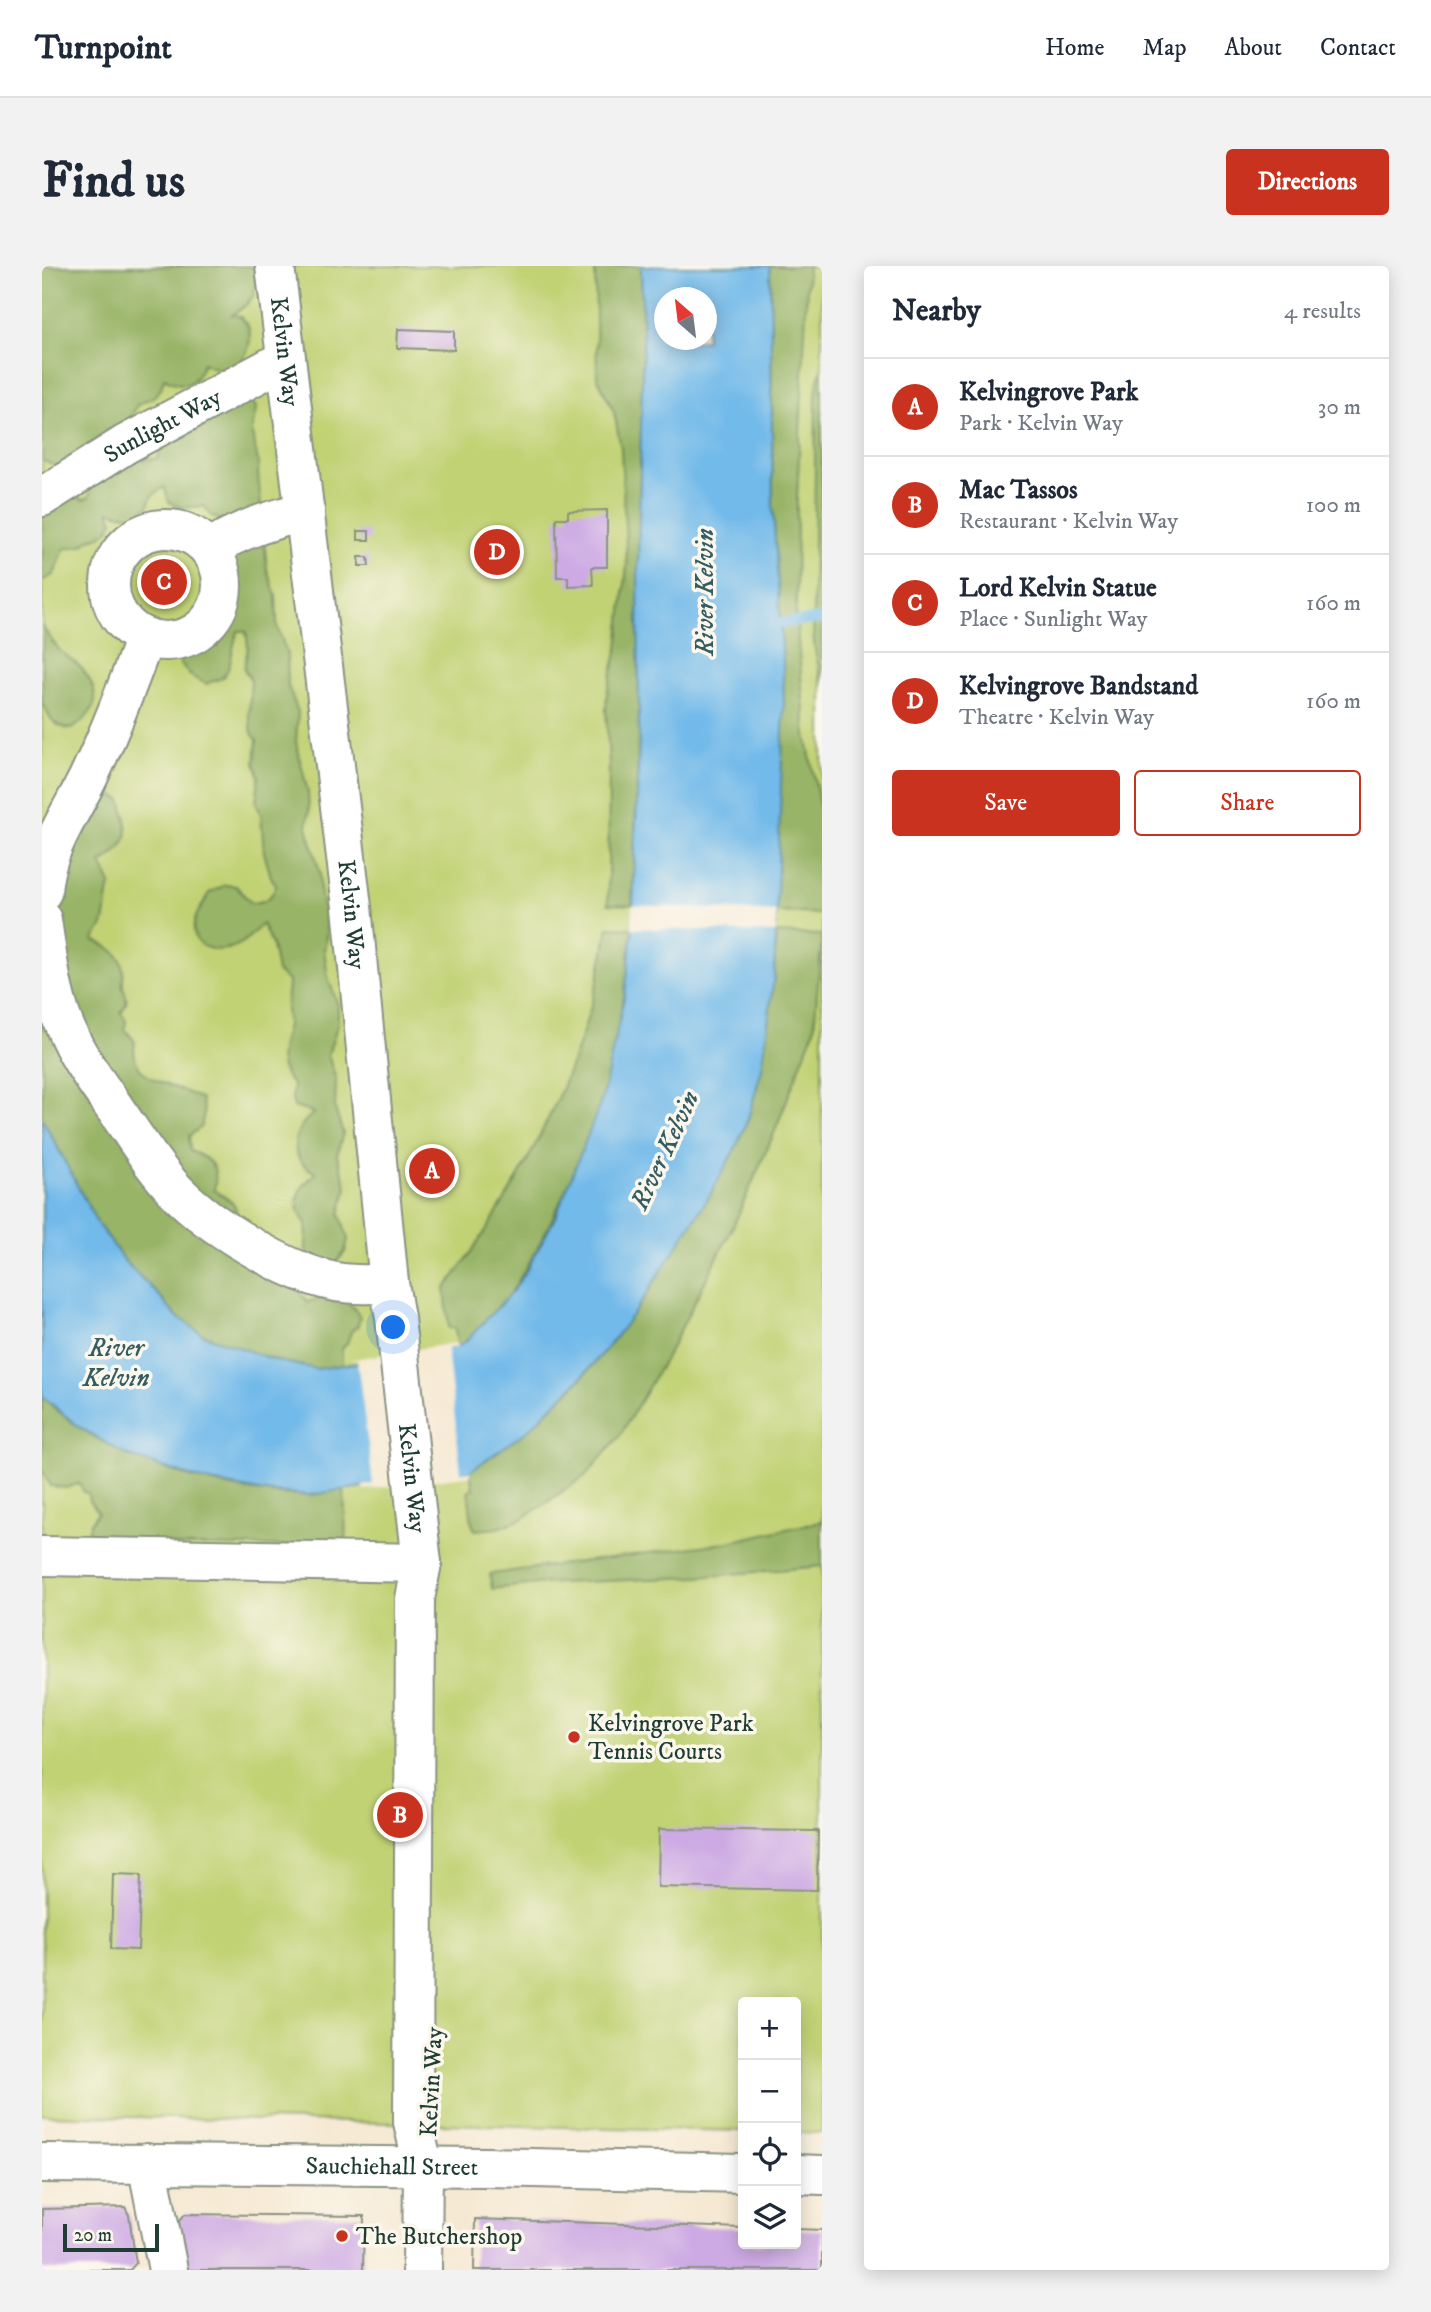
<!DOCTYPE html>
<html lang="en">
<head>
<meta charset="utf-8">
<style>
	:root { --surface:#fff; --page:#f2f2f3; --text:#1f2937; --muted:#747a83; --line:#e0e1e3; --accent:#c8321e }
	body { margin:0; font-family:"IM FELL DW Pica",serif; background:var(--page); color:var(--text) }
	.controls { position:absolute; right:21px; bottom:21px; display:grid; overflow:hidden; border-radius:7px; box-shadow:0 4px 18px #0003 }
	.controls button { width:63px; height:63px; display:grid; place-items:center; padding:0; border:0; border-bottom:2px solid var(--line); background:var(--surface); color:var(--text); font:35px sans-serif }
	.compass { position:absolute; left:612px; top:21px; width:63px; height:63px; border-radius:50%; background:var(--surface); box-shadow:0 4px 18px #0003; rotate:332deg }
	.scale { position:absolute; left:21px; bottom:18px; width:96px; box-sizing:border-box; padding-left:7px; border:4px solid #1f3d34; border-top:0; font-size:19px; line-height:24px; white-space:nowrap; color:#1f3d34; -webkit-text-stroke:5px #fbf7ec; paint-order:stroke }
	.you { position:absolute; left:352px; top:1062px; width:24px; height:24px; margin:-18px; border:5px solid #fff; border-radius:50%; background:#1a73e8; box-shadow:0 0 0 10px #1a73e833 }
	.badge { display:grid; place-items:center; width:46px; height:46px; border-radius:50%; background:var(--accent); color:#fff; font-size:23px; font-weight:700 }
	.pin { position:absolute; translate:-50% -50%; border:4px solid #fff; box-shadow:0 2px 7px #0006 }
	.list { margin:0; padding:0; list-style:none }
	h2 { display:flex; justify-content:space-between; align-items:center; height:91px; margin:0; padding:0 28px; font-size:30px }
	h2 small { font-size:23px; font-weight:400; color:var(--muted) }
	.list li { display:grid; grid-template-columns:46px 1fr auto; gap:21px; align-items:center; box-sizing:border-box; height:98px; padding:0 28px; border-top:2px solid var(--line) }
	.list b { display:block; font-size:26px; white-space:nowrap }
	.list p { margin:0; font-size:23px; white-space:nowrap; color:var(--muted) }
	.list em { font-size:23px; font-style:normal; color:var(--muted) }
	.actions { display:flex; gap:14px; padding:21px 28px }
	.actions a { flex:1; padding:16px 0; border:2px solid var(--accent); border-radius:7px; text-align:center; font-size:24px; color:var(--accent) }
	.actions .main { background:var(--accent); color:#fff }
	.icon { flex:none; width:38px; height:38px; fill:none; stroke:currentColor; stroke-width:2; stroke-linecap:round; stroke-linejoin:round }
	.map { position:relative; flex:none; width:780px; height:2004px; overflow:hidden; border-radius:7px }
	header { display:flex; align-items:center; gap:42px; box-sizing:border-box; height:98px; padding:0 35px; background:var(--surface); border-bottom:2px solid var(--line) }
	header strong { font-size:33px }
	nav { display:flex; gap:38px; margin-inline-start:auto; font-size:24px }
	.intro { display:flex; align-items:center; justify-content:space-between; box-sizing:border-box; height:168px; padding:0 42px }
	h1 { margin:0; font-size:49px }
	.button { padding:18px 32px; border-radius:7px; background:var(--accent); color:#fff; font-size:24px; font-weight:700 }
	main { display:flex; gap:42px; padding:0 42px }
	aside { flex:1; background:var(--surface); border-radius:7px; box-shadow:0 4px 18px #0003 }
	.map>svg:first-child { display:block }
	.green { fill:#c1d275; stroke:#708854; stroke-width:2; fill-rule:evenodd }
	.forest { fill:#98b466; stroke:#5c784d; stroke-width:2 }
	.water { fill:#72baea; stroke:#487c8f; stroke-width:2; fill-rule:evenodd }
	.pier { fill:#f6e9d3 }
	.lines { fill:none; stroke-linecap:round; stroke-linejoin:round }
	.stream { stroke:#72baea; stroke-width:10 }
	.building { fill:#cdaae4 }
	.minor-casing { stroke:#8a9384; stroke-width:42 }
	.minor { stroke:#fff; stroke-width:38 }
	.poi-dot { fill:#c8321e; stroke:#fbf7ec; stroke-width:2.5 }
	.labels { text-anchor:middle; stroke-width:7; stroke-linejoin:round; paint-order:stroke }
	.street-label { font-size:24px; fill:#1f3d34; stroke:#fbf7ec }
	.poi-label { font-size:24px; fill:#1f3d34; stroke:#fbf7ec; text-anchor:start }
	.water-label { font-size:26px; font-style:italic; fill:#345c62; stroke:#fbf7ec }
</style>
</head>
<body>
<header>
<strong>Turnpoint</strong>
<nav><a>Home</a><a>Map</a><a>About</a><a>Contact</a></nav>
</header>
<div class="intro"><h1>Find us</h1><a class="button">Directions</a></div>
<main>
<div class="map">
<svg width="780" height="2004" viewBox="0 0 780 2004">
	<rect width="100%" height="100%" fill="#fbf7ec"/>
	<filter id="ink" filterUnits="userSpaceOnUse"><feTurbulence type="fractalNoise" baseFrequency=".0143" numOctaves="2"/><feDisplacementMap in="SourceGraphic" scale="14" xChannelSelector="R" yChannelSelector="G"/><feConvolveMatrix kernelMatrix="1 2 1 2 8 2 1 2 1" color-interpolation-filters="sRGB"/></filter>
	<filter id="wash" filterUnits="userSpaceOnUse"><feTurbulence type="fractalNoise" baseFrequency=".00686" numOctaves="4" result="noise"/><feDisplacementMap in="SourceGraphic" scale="28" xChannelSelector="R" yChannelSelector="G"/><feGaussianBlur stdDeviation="1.57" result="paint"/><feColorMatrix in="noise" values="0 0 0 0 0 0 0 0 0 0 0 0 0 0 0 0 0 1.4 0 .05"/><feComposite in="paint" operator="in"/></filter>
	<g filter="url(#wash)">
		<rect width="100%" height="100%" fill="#f6e9d3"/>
		<path class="green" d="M0 0H780V1867L754 1866V1736H701V1865L0 1849ZM622 32H664V74H622Z"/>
		<path class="forest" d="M0 0H214C218 26 210 37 190 49L199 51C201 54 204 57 206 60 212 73 203 100 189 104 180 107 169 100 161 97 154 120 143 123 122 112L119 123 111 131 95 139 85 160 75 165H64L60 176 19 202 0 194Z
			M553 0H599L601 68 596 299 597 470 590 639 566 638 567 499 564 443 565 427 576 382 585 299 579 182 572 146 555 111Z
			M728 0H766L755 232 754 350 764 469 780 552V648L734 646 741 397 731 242Z
			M780 103V421L772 378 771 356 774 131 776 113Z
			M206 132 214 141C214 149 210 156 210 163 210 180 218 190 216 208L225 303 234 330 235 360 245 388 246 420 256 446 254 476 266 527 267 545 265 561 278 607V623L285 666 282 684 286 712 296 739V757L286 789 294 814 293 843 301 867 295 889 305 921 298 948 306 973 303 986 294 997 279 1000 264 987C263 978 266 967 264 959 262 953 256 946 255 939 254 926 265 914 274 907 245 892 248 865 272 847L252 841 250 832 251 820C231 795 239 786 245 759 246 753 244 748 244 742 244 733 246 724 246 715L235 706 230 679 220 658C214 664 207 672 200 677 180 689 148 686 152 657 153 648 163 637 167 627L183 619 194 620 209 637C223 636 230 633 234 619L229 611 222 586 219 548 214 537 217 510 213 497 215 474 210 467 207 448 209 414 202 403 206 381 204 365H196C190 378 190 402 181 411 176 415 170 414 165 418 159 415 152 413 147 408 144 405 141 400 138 397 140 388 149 380 151 372 152 366 149 362 153 355 159 345 172 341 181 327 174 313 175 304 188 294L190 282 180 255 170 250 162 240 140 242 127 236 122 221 110 230 106 240 95 248 88 250 67 245 71 255 66 265 58 270 48 273 40 279 22 283 12 308 0 315V245L30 228 41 234 47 231 49 221 99 189 101 194 116 192 119 180Z
			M0 360C5 367 10 376 16 382 23 391 35 396 41 404 61 430 55 446 30 463 14 461 9 456 3 441L0 440Z
			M52 525 67 526 79 534C89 565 89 579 59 597L69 618C63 631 66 645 61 659 59 664 54 670 51 674 66 680 80 686 81 704 82 709 80 716 81 721 85 732 87 736 79 746L84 754 83 763 93 776C85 818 133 817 159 833L162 847 159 861 147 870 148 885C170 893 177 901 172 924 186 933 197 937 195 955L266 1036C286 1029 309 1030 318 1052L315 1061 310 1064 305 1077 300 1082V1099L275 1103 235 1095 162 1069 133 1049 113 1025 85 998 55 957 0 852V619L21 594 31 589 39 541Z
			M566 661 590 662V671C584 725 576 780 560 833 545 884 521 932 497 979 478 1014 451 1061 415 1081L413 1062H407L403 1023C480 921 548 789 566 661Z
			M734 667 780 669 772 764 732 867 689 965 627 1086 577 1171 543 1210 480 1253 456 1262 433 1264 430 1258 426 1224 431 1223 428 1205 485 1165 538 1114 570 1076 596 1041 668 929 706 853 720 802 732 712Z
			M0 1130C61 1193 180 1229 265 1229 278 1229 290 1225 302 1223L304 1275 288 1280H50C43 1267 47 1257 56 1246L47 1235 46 1227 41 1226 38 1217 24 1222 9 1220 0 1204Z
			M780 1255V1300L656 1311 495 1318 450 1323 448 1308 682 1277Z"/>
		<path class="water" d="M599 0H728L731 242 741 397 742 439 732 712 720 802 706 853 695 879 668 929 596 1041 570 1076 538 1113 485 1165 428 1205 267 1229 218 1225 164 1215 86 1190 36 1160 0 1130V852L55 957 85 998 113 1025 133 1049 162 1069 235 1095 275 1103 415 1081 424 1075 470 1026 485 1004 514 950 560 833 583 727 590 671 597 470 596 299 601 68ZM622 32H664V74H622Z"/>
		<path class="pier" d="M590 639 734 646V667L590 662Z
			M414 1077 415 1081 405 1083 419 1206 428 1205 429 1209 321 1224V1220L331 1218 315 1094H306Z"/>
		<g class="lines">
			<path class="stream" d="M729 358 780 353"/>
		</g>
		<g id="blocks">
			<path class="building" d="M356 63 412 65V84L355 82Z
				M565 244V301H550L551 319 526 320V311H515L514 252H526V245Z
				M316 265H327V274H316Z
				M317 291H326L327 300H317Z
				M617 1563 776 1565 775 1624 616 1621Z
				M71 1608 99 1609 96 1684 69 1683Z
				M83 1941 87 1949 94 1997 88 2004H0V1943Z
				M143 1948 322 1950 321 2004H146L137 1955Z
				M433 1953 701 1962V1978H754V1963L780 1964V2004H432Z"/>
		</g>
	</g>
	<g filter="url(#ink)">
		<use href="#blocks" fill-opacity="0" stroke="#8a9384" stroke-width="2"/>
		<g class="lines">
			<defs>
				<g id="minor">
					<path id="s1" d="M233 0 310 641 347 1017 353 1052 380 1297 373 1333 371 1856 381 1900 380 2004"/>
					<path id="s2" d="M0 231 84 178 244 93"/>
					<circle cx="124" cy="319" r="56"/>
					<path d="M167 283C198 263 227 255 263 245"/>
					<path d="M0 626C2 584 28 549 46 512 68 466 86 419 103 371"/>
					<path d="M0 654C6 694 10 736 28 772 40 798 58 821 74 844 93 871 111 901 134 925 168 960 241 1004 289 1015 308 1019 327 1019 347 1017"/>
					<path d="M0 1290 380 1297"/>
					<path id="s3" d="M0 1897 444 1901 701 1907"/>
					<path d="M105 1897 126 2004"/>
					<path d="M754 1908 780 1909"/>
				</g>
			</defs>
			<use href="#minor" class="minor-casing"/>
			<use href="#minor" class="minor"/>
		</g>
	</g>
	<g class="poi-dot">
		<circle cx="532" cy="1471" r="7"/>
		<circle cx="300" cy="1970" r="7"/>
	</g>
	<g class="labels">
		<g class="street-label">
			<text dy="8" stroke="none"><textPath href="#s1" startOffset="86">Kelvin Way</textPath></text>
			<text dy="8" stroke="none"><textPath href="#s2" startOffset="140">Sunlight Way</textPath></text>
			<text dy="8" stroke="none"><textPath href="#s1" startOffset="653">Kelvin Way</textPath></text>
			<text dy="8" stroke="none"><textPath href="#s1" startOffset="1220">Kelvin Way</textPath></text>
			<text transform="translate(389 1816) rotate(-87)" y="8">Kelvin Way</text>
			<text dy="8" stroke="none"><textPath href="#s3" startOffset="350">Sauchiehall Street</textPath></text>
		</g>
		<g class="poi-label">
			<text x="546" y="1465">Kelvingrove Park<tspan x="546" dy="28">Tennis Courts</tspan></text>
			<text x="314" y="1978">The Butchershop</text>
		</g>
		<g class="water-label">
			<text transform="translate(662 326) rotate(-90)" y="9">River Kelvin</text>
			<text transform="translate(622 884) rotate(-65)" y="9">River Kelvin</text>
			<text x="74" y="1090">River<tspan x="74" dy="30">Kelvin</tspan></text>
		</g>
	</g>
</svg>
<div class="controls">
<button>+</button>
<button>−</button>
<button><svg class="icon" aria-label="locate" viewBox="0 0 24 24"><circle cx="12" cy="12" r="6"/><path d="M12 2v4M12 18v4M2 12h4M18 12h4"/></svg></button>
<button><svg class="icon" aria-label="layers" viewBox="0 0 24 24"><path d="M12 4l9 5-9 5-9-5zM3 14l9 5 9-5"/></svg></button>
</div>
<svg class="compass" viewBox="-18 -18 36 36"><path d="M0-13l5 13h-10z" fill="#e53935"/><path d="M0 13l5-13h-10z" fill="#747a83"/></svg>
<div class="scale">20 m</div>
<div class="you"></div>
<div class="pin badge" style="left:390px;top:905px">A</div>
<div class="pin badge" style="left:358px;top:1549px">B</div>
<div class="pin badge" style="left:122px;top:316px">C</div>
<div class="pin badge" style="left:455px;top:286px">D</div>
</div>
<aside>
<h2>Nearby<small>4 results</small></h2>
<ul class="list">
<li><span class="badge">A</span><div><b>Kelvingrove Park</b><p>Park · Kelvin Way</p></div><em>30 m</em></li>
<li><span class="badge">B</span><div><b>Mac Tassos</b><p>Restaurant · Kelvin Way</p></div><em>100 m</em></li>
<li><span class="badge">C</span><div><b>Lord Kelvin Statue</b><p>Place · Sunlight Way</p></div><em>160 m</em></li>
<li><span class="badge">D</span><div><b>Kelvingrove Bandstand</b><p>Theatre · Kelvin Way</p></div><em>160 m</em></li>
</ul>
<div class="actions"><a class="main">Save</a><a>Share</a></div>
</aside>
</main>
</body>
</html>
